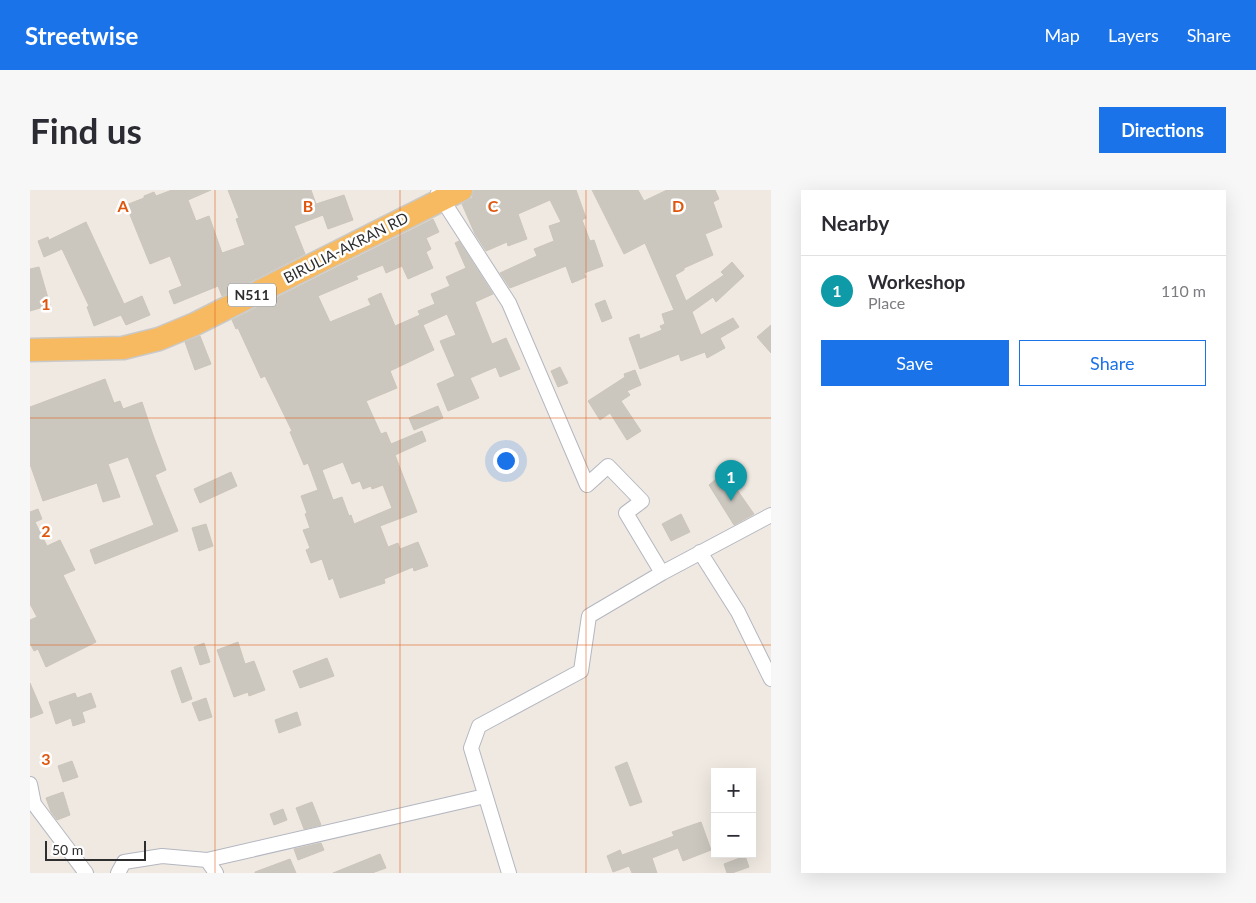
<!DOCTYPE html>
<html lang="en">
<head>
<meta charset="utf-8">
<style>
	:root { --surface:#fff; --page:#f7f7f7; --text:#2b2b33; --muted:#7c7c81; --line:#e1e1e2; --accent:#1a73e8 }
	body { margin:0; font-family:Lato,sans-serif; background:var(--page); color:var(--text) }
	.controls { position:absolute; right:15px; bottom:15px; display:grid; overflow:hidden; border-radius:0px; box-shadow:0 5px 20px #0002 }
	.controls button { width:45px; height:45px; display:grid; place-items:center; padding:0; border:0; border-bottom:1px solid var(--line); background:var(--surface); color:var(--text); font:25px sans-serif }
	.scale { position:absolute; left:15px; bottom:12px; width:101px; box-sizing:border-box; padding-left:5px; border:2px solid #2e2e2e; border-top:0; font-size:14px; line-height:18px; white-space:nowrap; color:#2e2e2e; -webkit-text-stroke:4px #fff; paint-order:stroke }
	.you { position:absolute; left:475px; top:270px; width:18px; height:18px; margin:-12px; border:4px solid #fff; border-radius:50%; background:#1a73e8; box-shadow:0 0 0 8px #1a73e833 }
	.badge { display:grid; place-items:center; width:32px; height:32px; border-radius:50%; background:var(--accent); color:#fff; font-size:16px; font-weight:700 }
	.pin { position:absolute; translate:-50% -41px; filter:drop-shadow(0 1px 2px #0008) }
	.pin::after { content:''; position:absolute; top:26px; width:18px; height:15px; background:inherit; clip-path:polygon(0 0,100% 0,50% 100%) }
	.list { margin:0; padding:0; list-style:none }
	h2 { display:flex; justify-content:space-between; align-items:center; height:65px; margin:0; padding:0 20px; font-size:21px }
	h2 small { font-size:16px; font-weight:400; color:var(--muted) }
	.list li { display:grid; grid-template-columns:32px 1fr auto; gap:15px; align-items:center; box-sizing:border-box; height:70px; padding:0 20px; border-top:1px solid var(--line) }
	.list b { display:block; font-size:19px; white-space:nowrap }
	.list p { margin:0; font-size:16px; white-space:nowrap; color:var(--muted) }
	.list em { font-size:16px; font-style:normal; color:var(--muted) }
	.actions { display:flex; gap:10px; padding:15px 20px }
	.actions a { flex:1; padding:11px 0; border:1px solid var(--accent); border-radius:0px; text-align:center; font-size:18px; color:var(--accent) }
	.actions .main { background:var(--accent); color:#fff }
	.map { position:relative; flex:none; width:741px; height:683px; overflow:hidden; border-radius:0px }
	header { display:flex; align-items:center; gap:30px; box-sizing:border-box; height:70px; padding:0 25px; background:var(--accent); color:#fff }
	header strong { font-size:24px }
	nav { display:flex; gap:28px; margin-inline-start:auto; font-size:18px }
	.intro { display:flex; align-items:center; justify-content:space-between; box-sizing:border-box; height:120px; padding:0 30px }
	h1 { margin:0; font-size:35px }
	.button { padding:12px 22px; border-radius:0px; background:var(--accent); color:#fff; font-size:18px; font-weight:700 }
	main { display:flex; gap:30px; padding:0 30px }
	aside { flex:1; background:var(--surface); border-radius:0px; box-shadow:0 5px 20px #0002 }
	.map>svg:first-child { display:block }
	.building { fill:#cbc7bf; stroke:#cbc5ba; fill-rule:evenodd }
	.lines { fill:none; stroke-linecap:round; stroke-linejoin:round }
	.minor-casing { stroke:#b4b7c1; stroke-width:16 }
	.trunk-casing { stroke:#c9c9c9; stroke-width:25 }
	.minor { stroke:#fff; stroke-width:14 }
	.trunk { stroke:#f8ba60; stroke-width:22 }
	.grid { fill:none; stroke:#df570e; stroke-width:1; stroke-opacity:0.55 }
	.labels { text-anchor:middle; stroke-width:5; stroke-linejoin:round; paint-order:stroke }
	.shield { fill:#fff; stroke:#6d6d6d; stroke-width:1 }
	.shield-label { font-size:14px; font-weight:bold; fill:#2e2e2e }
	.street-label { font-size:15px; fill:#2e2e2e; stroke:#fff }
	.grid-label { font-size:16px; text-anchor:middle; font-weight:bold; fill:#df570e; stroke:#fff; stroke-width:5; stroke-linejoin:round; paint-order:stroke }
</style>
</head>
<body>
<header>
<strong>Streetwise</strong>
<nav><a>Map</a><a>Layers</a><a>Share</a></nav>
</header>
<div class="intro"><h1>Find us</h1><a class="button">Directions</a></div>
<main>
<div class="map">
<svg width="741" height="683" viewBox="0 0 741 683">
	<rect width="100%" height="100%" fill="#efe9e1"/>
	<path class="building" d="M142 0H181L158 10 166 31 179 26 192 63 215 55 206 29 209 28 198 0H281L286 14 314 5 323 30 298 39 293 25 264 36 275 64 192 106 188 96 144 114 139 101 152 96 140 66 120 74 96 15 114 8V6L124 2 126 6Z
		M444 0H546L556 28 552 30 560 51 564 50 573 76 554 83 556 87 542 93 536 76 480 98 470 83 507 66 504 59 524 51 519 36 531 32 520 10 488 24 497 49 478 56 477 52 456 61 445 44 432 14 442 8Z
		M562 0H608L614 11 637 0H685L689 9 683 12 692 37 675 44 683 65 654 78V80L645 85 656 111 694 85 691 82 702 72 714 86 686 112 683 107 662 122 671 145 703 128 709 137 690 148 695 158 677 168 675 162 651 171 649 164 610 179 599 148 609 144 610 149 632 140 630 136 635 134 632 124 644 120 615 53 594 64Z
		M403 29 409 42 396 48 401 59 396 62 403 78 378 89 372 76 356 83 353 75 326 86 328 89 288 106 300 132 341 115 338 109 351 103 365 136 390 125 388 121 405 114 401 104 420 96 416 87 436 78 425 53 429 51 463 104 445 112 462 154 476 148 490 179 470 187 466 177 440 188 449 208 418 221 407 194 425 186 410 151 426 145 417 124 393 135 404 160 360 181 367 198 336 211 351 244 356 242 361 254 392 241 396 251 365 265 387 322 350 336 358 357 368 353 370 359 388 352 398 376 384 381 383 377 354 389 355 393 310 408 303 388 299 390 292 369 281 373 276 360 280 358 273 340 280 338 275 324 277 323 271 306 288 300 278 273 274 275 260 242 262 241 235 186 231 188 208 138 206 139 202 130ZM313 272 322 294 330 291 333 299 341 296 342 299 353 295 362 318 324 334 321 325 319 326 312 307 303 310 292 280Z
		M56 32 94 114 112 106 120 125 96 135 91 125 64 136 57 117 59 116 32 59 14 67 8 51 18 47 19 50Z
		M9 77 20 115 0 121V79Z
		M575 110 582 128 572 132 565 114Z
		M741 135V163L727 147Z
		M170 146 181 174 165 180 155 152Z
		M530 177 538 193 528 197 521 181Z
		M605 180 611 195 597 201 600 205 591 211 611 241 597 250 580 223 570 230 558 211 595 187 594 184Z
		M75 189 84 213 90 211 93 219 112 212 123 245 136 280 125 285 148 341 65 374 60 360 124 335 98 267 78 274 90 307 73 312 67 293 13 311 0 274V217Z
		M408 216 413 228 384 240 379 228Z
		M201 282 207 296 170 313 164 299Z
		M696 284 724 324 704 335 679 295 686 289Z
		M8 319 12 329 5 332 17 356 30 350 45 380 33 385 66 452 16 477 8 459 4 461 0 453V430L7 427 0 414V322Z
		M651 324 660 342 641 351 632 334Z
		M176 334 183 356 169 361 162 338Z
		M208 452 215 474 224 471 235 500 219 506 218 502 204 507 187 460Z
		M174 453 180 472 170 475 164 457Z
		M297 468 304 486 270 498 263 481Z
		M151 477 162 509 152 513 141 481Z
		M0 493 13 523 0 528Z
		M45 503 47 508 61 503 66 517 52 522 55 532 43 536 41 528 26 534 19 512Z
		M176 508 182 527 169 531 162 513Z
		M267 522 271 535 249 543 245 530Z
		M42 571 48 587 33 592 28 576Z
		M597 572 612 612 600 616 585 577Z
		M33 602 40 625 27 630 21 622 16 608Z
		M282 612 291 635 274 639 266 618Z
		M253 619 257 630 244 635 240 624Z
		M671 632 681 660 653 671 648 658 622 668 627 683H602L599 676 583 682 577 666 590 660 592 665 644 646 642 642Z
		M291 653 294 660 268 670 264 659Z
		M350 664 356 678 342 683H303Z
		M715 666 719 677 702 683H697L694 674Z
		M260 669 266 683H225V682Z"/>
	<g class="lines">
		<defs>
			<path id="minor" d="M408 3 479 113 557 295 578 276 612 311 596 323 632 383
				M670 362 708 422 741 489
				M0 594 4 614 56 683
				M177 670 455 606
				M88 683 94 672 132 666 177 670 186 683
				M479 683 441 558 449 536 551 481 559 426 632 383 741 325"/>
			<path id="trunk" d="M0 160 93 158 129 149 165 134 431 0"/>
		</defs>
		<use href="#minor" class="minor-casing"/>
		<use href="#trunk" class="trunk-casing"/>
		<use href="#minor" class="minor"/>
		<use href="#trunk" class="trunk"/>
	</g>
	<path class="grid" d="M185 0V683M370 0V683M556 0V683M0 228H741M0 455H741"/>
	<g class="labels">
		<rect class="shield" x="198" y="93.5" width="48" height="23" rx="4"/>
		<g class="shield-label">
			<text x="222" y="110">N511</text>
		</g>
		<g class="street-label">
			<text transform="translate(316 58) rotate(-27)" y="5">BIRULIA-AKRAN RD</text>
		</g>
	</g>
	<g class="grid-label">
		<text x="93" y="22">A</text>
		<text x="278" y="22">B</text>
		<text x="463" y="22">C</text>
		<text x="648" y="22">D</text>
		<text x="16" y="120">1</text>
		<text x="16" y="347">2</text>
		<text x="16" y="575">3</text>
	</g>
</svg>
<div class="controls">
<button>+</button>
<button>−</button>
</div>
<div class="scale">50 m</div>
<div class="you"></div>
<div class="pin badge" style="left:701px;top:311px;background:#0f9aa8">1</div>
</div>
<aside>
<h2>Nearby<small></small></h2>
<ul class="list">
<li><span class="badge" style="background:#0f9aa8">1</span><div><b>Workeshop</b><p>Place</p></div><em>110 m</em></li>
</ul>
<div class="actions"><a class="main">Save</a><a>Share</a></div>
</aside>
</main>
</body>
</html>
